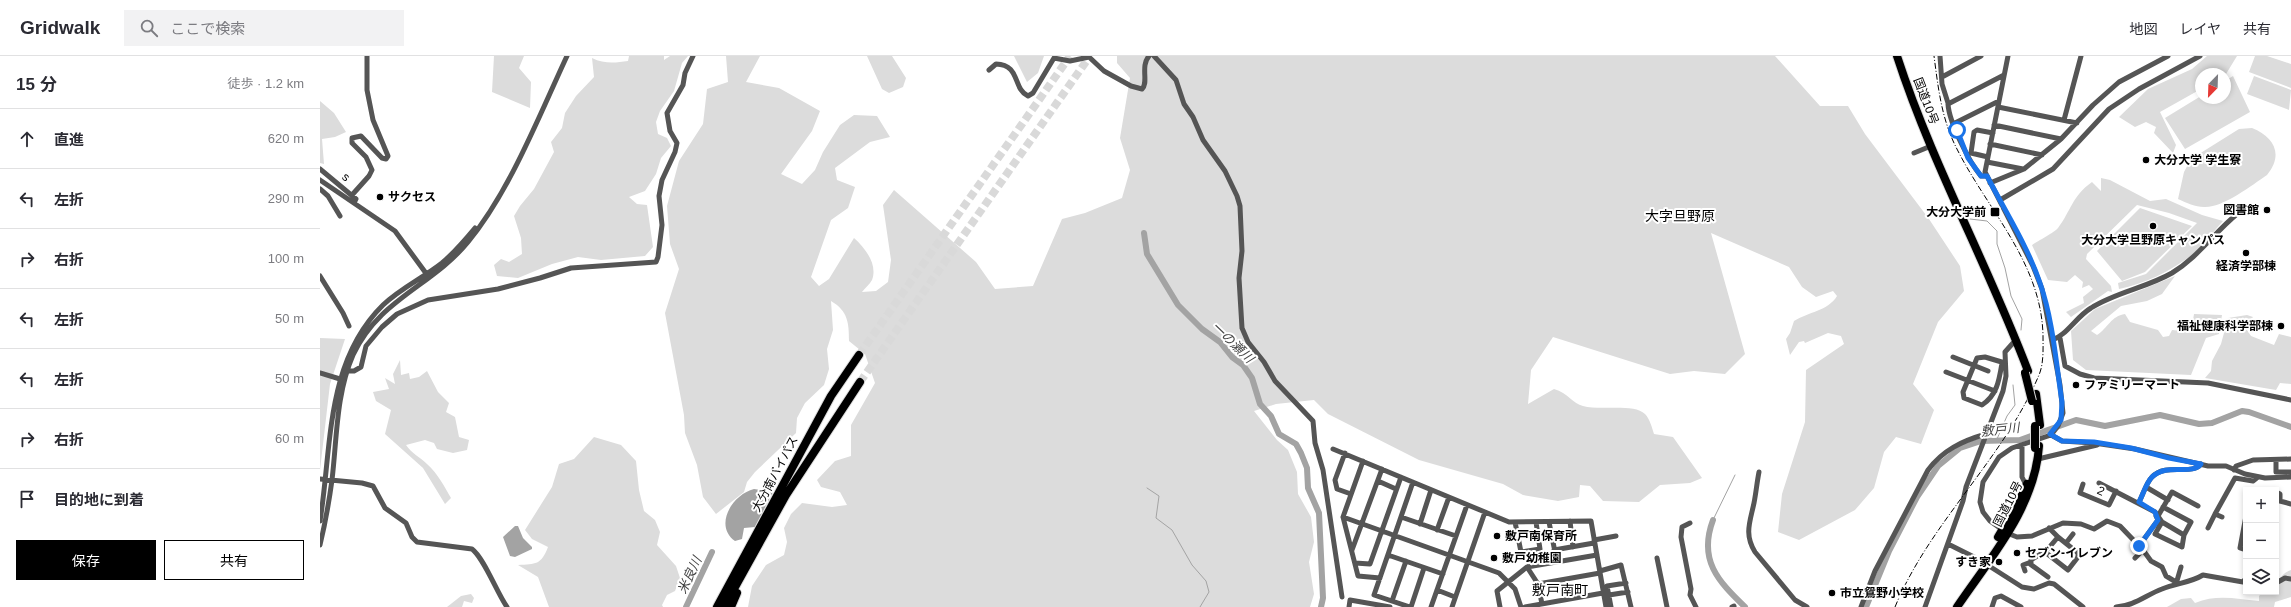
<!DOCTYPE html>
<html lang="ja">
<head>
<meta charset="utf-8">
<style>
	:root { --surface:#fff; --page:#f2f2f3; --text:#2b2b33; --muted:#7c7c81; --line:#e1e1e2; --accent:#000 }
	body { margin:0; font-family:Arial,"Noto Sans JP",sans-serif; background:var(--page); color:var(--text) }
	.controls { position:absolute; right:12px; bottom:12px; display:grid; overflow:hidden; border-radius:0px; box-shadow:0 2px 6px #0003 }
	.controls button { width:36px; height:36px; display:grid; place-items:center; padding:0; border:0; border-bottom:1px solid var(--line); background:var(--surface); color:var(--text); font:20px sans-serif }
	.compass { position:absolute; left:1875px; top:12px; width:36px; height:36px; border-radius:50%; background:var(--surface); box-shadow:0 2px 6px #0003; rotate:203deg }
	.stop { position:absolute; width:12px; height:12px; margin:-9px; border:3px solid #1a73e8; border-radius:50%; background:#fff }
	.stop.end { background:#1a73e8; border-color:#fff; box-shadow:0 1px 4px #0008 }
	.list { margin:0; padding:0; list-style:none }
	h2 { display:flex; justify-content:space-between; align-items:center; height:52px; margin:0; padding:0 16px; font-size:17px }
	h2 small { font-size:13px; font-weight:400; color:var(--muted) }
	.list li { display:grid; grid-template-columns:26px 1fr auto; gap:12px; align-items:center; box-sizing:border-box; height:60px; padding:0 16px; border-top:1px solid var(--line) }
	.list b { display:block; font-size:15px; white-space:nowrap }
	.list em { font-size:13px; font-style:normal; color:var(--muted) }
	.actions { display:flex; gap:8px; padding:12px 16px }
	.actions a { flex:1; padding:9px 0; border:1px solid var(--accent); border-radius:0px; text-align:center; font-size:14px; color:var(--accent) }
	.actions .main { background:var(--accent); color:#fff }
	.icon { flex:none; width:22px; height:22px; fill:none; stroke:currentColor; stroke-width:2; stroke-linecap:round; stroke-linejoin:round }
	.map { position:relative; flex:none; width:1971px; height:551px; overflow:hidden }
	header { display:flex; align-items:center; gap:24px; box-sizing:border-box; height:56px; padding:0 20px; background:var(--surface); border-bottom:1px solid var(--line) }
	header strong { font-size:19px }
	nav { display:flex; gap:22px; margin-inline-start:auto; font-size:14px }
	.search { width:280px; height:36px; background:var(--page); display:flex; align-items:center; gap:10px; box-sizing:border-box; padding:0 14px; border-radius:0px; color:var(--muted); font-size:15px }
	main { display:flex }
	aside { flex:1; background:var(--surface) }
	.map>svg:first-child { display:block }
	.green { fill:#dcdcdc }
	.water { fill:#a3a3a3 }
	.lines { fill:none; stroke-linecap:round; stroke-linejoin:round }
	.stream { stroke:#a3a3a3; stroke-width:1 }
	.river { stroke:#a3a3a3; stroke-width:6 }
	.highway-tunnel { stroke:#d9d9d9; stroke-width:8; stroke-dasharray:8 4; stroke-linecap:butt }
	.highway-casing { stroke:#dbdbdb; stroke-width:10 }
	.minor { stroke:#555; stroke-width:5 }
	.highway { stroke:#000; stroke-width:8 }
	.rail { stroke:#000; stroke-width:1; stroke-dasharray:6 2 1 2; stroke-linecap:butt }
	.highway-bridge-casing { stroke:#dbdbdb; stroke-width:10; stroke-linecap:butt }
	.highway-bridge { stroke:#000; stroke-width:8 }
	.route { stroke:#1a73e8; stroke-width:5 }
	.poi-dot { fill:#000; stroke:#fff; stroke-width:1.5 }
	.labels { text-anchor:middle; stroke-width:4; stroke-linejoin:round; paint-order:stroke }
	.street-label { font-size:12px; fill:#000; stroke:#fff }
	.poi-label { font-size:12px; font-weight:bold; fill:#000; stroke:#fff; text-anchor:start }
	.water-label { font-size:13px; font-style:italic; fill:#444; stroke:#fff }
	.quarter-label { font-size:14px; fill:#000; stroke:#fff }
</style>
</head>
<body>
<header>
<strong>Gridwalk</strong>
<div class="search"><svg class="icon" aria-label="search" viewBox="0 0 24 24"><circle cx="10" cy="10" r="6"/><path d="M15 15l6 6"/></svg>ここで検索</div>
<nav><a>地図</a><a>レイヤ</a><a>共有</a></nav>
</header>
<main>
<aside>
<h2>15 分<small>徒歩 · 1.2 km</small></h2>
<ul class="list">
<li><svg class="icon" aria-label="ahead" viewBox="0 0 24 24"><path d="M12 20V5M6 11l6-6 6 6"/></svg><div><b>直進</b></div><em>620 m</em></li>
<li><svg class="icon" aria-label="left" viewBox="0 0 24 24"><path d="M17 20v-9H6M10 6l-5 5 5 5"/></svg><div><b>左折</b></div><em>290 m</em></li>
<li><svg class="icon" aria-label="right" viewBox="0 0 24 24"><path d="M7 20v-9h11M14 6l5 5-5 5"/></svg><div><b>右折</b></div><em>100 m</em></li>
<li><svg class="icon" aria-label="left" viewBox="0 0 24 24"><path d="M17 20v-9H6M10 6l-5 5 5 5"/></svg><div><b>左折</b></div><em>50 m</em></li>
<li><svg class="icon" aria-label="left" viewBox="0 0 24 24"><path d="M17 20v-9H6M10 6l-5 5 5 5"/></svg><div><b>左折</b></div><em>50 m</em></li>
<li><svg class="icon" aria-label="right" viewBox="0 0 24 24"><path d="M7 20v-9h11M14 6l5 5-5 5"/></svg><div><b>右折</b></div><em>60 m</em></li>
<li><svg class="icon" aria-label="arrive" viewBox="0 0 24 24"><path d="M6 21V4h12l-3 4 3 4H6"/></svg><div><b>目的地に到着</b></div></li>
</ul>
<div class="actions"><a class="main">保存</a><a>共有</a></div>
</aside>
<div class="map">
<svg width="1971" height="551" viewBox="0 0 1971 551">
	<rect width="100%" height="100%" fill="#fff"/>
	<path class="green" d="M174 0H204L199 12 211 26 210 52 172 36Z
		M309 0H344V4L350 0H368L362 7 354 35 340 55 336 66 338 78 347 82 351 90 341 102 336 118 325 135 309 141 317 148 327 149 333 191 325 200 281 204 258 201 232 208 198 222 177 220 174 209 181 203 189 206 202 198 201 182 194 160 200 150 214 133 234 96 231 86 242 72 245 57 256 40 274 21 272 2C284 8 295 7 308 5Z
		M406 0H440L426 26 459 32 500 55 492 75 461 118 482 128 495 114 503 96 520 69 534 59 557 60 570 81 550 86 515 112 517 124 535 131 528 152 511 164 491 221 499 230 509 223 534 182C545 192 558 208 552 224 550 228 545 232 542 236L556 235 568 226 571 204 563 149 574 134 656 206 675 233 713 230 742 163 765 157 802 142 810 114 800 82 810 22 797 7V0H1455L1500 50H1528L1545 78 1609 163 1640 210 1644 235 1618 266 1593 328 1614 354 1601 388 1576 381 1564 396 1554 432 1535 454 1479 484 1458 476 1462 438 1485 366 1486 314 1524 288 1521 280 1508 277 1485 287 1484 285 1479 286 1470 299 1466 283 1470 277 1474 265C1488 256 1508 255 1517 240L1513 235 1496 241 1482 231 1469 211 1391 177 1425 298 1405 318 1374 315 1350 318 1233 281 1211 314 1208 348 1234 333C1248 337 1253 348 1263 350 1280 355 1314 347 1325 358 1330 363 1332 372 1334 378L1353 381 1382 422 1370 427 1340 429 1319 446 1283 445 1270 430 1260 429 1259 441 1238 445 1203 439 1183 428 1099 404 1008 358 994 344 956 348 934 355 957 384 968 394 977 416 978 438 991 461 994 486 989 506 994 538 990 551H428L432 530 446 509 464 499 467 486 464 472 471 458 482 447 512 451 527 449 520 436 501 431 497 424 515 405 531 400V369L555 327 545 298 529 285C529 267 528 255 511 245L513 274 507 293 509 313 504 329 485 347 477 362 476 377 435 416 427 426 424 436 396 458 383 441 377 409 365 377 364 359 345 257 359 213 350 188 347 150 359 105 383 68 387 33 408 26Z
		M547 0H572L586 22 583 31 569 37 562 33Z
		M694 0H724L718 17 707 26Z
		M1887 0H1917L1906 18H1881V33L1840 56 1856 89 1853 97 1834 77 1836 71 1826 66 1815 71 1799 61 1828 33 1872 13Z
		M1935 0H1947L1971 8V32L1929 16Z
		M1913 20 1930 56 1865 93 1845 62 1881 40V42H1905V25Z
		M1934 20 1971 34 1969 54 1927 38Z
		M0 45 14 57 26 76 15 81 2 83 4 108 0 107Z
		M1932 72C1954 81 1964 98 1947 119 1932 129 1903 152 1884 151 1875 151 1867 147 1858 143L1864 116 1871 103 1919 73Z
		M1781 122 1790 124 1830 145 1846 143 1882 159 1903 165C1893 176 1883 190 1872 199 1851 215 1824 228 1799 233L1798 227 1826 218 1877 167 1849 157 1817 149 1767 198 1766 203 1791 230 1792 236 1788 235 1751 261 1746 256 1764 247 1763 241 1773 233 1769 229 1762 232 1763 226 1755 219 1747 226 1728 224 1712 189C1718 185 1735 176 1738 172 1751 155 1752 140 1772 126L1781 135Z
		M1820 152 1872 170 1825 216 1802 225 1777 195Z
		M1855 220 1842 238 1827 245 1801 250 1771 275 1777 279C1788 272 1791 260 1805 258L1810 266 1838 274 1843 281 1849 280 1852 274 1871 276 1874 258 1902 259 1899 278 1886 282 1871 319 1766 314 1753 304 1751 275 1775 253Z
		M1927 259 1933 261 1925 271 1931 280 1954 289 1959 278 1971 281V328L1960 327 1956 334 1885 322 1891 315 1892 305 1901 288 1908 262Z
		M0 282 25 283 10 328 0 414Z
		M80 304 81 319 89 317 90 323 99 321 107 315 118 336 129 347 126 356 135 361 139 381 149 384 147 394 133 397 117 393 114 387 105 384 86 389C92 398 100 401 107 408 118 418 124 430 131 442L125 448 103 412 65 378 71 354 56 345 53 336 69 333 65 322 75 328 73 318Z
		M274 381 301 389 316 405 319 434 324 455 335 464 340 476 337 489 356 510 360 522 355 535 347 539 342 549 343 551H229L218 521 198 509C216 508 221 509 228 491L212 483 205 474 232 431 239 408 254 403Z
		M1971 514V541L1955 546 1954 551H1847L1861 543 1871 542 1875 547C1897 538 1916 543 1939 545V540L1943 536H1956C1956 526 1962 517 1971 514Z
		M151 538 154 542 152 547 144 545 142 551H127L141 540Z"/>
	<path class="water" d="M434 433 453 436 435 471 424 472 422 483 415 485C393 469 413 438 434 433Z
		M195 470H198L203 482 212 491V493L195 501 190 500 183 481Z"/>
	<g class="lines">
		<path class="stream" d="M1650 163 1667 165 1677 175V188L1685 212 1691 240 1702 263 1701 274
			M1677 383 1687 360 1695 349 1693 329
			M827 432 839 440 836 462 852 474 872 509 886 525 889 536 880 551
			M1393 464 1415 419"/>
		<path class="river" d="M824 177 827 198 858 249 882 273 900 286 912 301 923 309 932 322 940 348 951 360 959 378 976 388 981 397 987 412 988 432 999 457 1003 542 1001 551
			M1393 464C1378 504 1398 525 1425 551
			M366 551 392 496
			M1546 551 1569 495 1597 441 1618 410 1640 392 1661 385 1700 384 1756 364 1785 370 1840 359 1879 368 1892 367 1922 355 1929 356 1971 371"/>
		<path class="highway-tunnel" d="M539 299 750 0
			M540 326 770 0"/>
		<defs>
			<path id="highway" d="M1577 0C1612 108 1668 209 1708 315
				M1716 338 1720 369
				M1678 481 1697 449 1707 428
				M397 551 511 340 539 299
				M404 551 466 439 540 326
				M411 551 417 537
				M1637 551C1670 502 1715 452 1719 390"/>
		</defs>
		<use href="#highway" class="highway-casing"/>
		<path class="minor" d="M834 0 856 24 864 48 873 61 883 84 905 115 917 140 920 150 922 195 919 222 922 272 928 286 944 306 955 325 993 365 995 387 1003 414 1022 541
			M1620 0 1622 28 1628 47
			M1688 0 1665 116 1713 210 1722 233 1740 329 1743 357 1738 370 1731 379 1692 392 1679 401 1663 426 1660 446 1663 456 1670 465 1687 477 1697 481 1712 480 1743 467 1761 468 1774 473 1787 465 1800 470 1823 494
			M669 14 676 8C701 9 692 32 708 40L713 37 734 2 750 5 769 1 784 15 811 30 822 33C829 27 820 10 829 0
			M1622 21 1661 0
			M1678 51 1757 67
			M1744 64 1761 0
			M1635 67 1679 45
			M1674 69 1741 83
			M1670 88 1722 99
			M1594 97 1611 90
			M1668 101 1651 97 1654 76 1657 74 1673 77
			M1667 106 1703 113
			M0 113 36 143 34 147
			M1667 120H1661C1649 106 1629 66 1628 48L1684 19
			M0 124 75 175 108 220
			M1670 127 1704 113 1741 83 1773 49 1799 26 1848 0
			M0 133 8 140 20 160
			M32 139 49 120 52 114 46 101 32 87V82L41 80 62 102 66 103 68 100 53 64 47 34V0
			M1680 144 1733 113 1789 53 1819 33 1880 0
			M0 220 23 257 29 270
			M1740 282 1745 310 1760 318 1774 322 1888 327 1971 344
			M1732 284C1746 280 1756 261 1771 252 1796 236 1826 232 1852 217 1878 201 1894 177 1917 158
			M1633 301 1668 315
			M1682 307C1679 325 1677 339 1662 349L1644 342 1643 336 1657 302 1665 301 1685 307
			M27 315H34L41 311 46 290 62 271 77 258 108 244 178 233 220 222 251 212 336 206 338 201 342 169 339 140 342 124 355 96 357 87 350 75 347 57 363 29 365 17 373 0
			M1626 316 1675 335
			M0 317 20 323
			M1731 379 1742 385 1774 387 1815 393 1888 410H1906L1925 418 1945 422 1971 421
			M1702 389V421L1706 429
			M1013 393 1189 466 1271 465 1286 551
			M1025 397 1015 424 1017 433 1031 438
			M1718 403 1777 389
			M1956 404V416H1971
			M1043 405 1023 461 1038 520 1060 522
			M1914 414 1916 410 1933 404 1971 403
			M1439 416C1437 426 1436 437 1434 447 1430 466 1424 478 1435 496L1475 544 1487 551
			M0 423 42 427 53 430 65 452 86 467 92 481 97 486 152 493C164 502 177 537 187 551
			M1058 425 1076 433
			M1779 427 1835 456 1842 466 1864 479 1862 491 1835 478 1842 466
			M1763 428 1760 437 1789 449 1796 435
			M1826 431 1848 444
			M1956 436 1960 438V443
			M1956 444 1971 448
			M1819 446C1823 439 1826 427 1832 421 1846 406 1872 420 1881 408
			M1843 451 1871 466 1864 479
			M1838 460 1852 436 1878 450
			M1926 460 1920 492 1926 494
			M1023 461 1179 517 1195 533 1201 551
			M1081 461 1136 480
			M1902 461 1895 458 1915 422 1933 425 1938 421
			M0 465C12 391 5 306 63 249 81 232 103 222 122 207 135 196 145 184 155 172
			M1250 465 1253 491
			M1195 466 1201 496 1220 493 1216 466
			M1229 466 1237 506
			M1370 467 1362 471 1361 481 1371 533 1370 539 1376 551
			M1100 468 1111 434
			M1888 472 1895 458
			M1117 474 1129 441
			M1274 484 1296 480
			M1746 487 1753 478
			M1628 488 1662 505
			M0 489C5 468 9 446 12 424 17 382 16 338 33 299 59 243 112 230 148 186 190 135 219 60 247 0
			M1819 490 1838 464 1836 460
			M1032 494 1062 413
			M1234 494 1274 487
			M1725 496 1748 514 1758 501V497L1738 481
			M1068 499 1123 518
			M1337 502 1347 551
			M1815 502 1823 494 1831 505 1842 511 1846 520 1856 526
			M1035 507 1050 508 1081 421
			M1666 508 1702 531 1714 533 1729 527 1734 528 1763 551
			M1207 511 1218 528 1222 548
			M1280 515 1301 509 1311 551
			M1705 515 1703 509 1711 506
			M1728 521 1710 508 1711 504 1727 494 1738 481 1729 472
			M1956 527 1965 522 1971 523
			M1218 528 1280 517
			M1856 528 1861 511
			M1117 534 1135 541
			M1289 539 1308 536
			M1072 545 1086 505
			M1029 551 1030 544 1070 551
			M1090 551 1054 539 1093 426
			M1091 551 1104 512
			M1111 551 1147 449
			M1132 551 1165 456
			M1180 551 1177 535 1207 511 1277 499
			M1205 551 1283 537
			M1291 551 1287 530 1306 527
			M1412 551 1414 550
			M1541 551 1555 515 1608 414C1623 394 1642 385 1666 378
			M1605 551 1643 445 1646 431 1683 335 1686 320 1685 296 1693 287H1698
			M1672 551 1675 542 1681 540 1701 551
			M1796 551C1814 550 1826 539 1842 533 1856 527 1870 527 1883 519L1923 526 1926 522"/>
		<use href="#highway" class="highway"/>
		<path class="rail" d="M1575 551C1610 466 1683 404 1719 319 1724 307 1723 292 1723 279 1721 204 1665 152 1634 87 1621 59 1618 30 1614 0"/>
		<defs>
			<path id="highway-bridge" d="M1705 317 1712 345
				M1715 392V370"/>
		</defs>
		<use href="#highway-bridge" class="highway-bridge-casing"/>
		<use href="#highway-bridge" class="highway-bridge"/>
	</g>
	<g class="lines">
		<path class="route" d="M1637 74 1648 102 1661 120H1667C1685 155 1707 189 1720 227 1733 264 1736 307 1742 346L1741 364 1730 378 1742 385 1774 386 1811 392 1849 402 1881 408C1872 420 1847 406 1832 421 1826 427 1823 439 1819 446L1835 456 1838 464 1819 490"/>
	</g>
	<g class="poi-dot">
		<circle cx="1826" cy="104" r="4"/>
		<circle cx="60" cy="141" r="4"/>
		<circle cx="1947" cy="154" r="4"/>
		<rect x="1670" y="151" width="10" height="10" rx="2"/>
		<circle cx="1833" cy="170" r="4"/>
		<circle cx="1926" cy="197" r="4"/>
		<circle cx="1961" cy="270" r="4"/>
		<circle cx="1756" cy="329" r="4"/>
		<circle cx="1177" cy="480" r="4"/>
		<circle cx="1697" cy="497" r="4"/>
		<circle cx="1174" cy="502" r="4"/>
		<circle cx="1679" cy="506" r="4"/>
		<circle cx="1512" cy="537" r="4"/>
	</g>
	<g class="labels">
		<g class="street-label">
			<text transform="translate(1606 45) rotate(69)" y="4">国道10号</text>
			<text transform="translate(26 121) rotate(38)" y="4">s</text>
			<text transform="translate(455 418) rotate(-62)" y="4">大分南バイパス</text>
			<text transform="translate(1781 435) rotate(24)" y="4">2</text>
			<text transform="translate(1688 448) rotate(-63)" y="4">国道10号</text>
		</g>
		<g class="poi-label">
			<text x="1834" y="108">大分大学 学生寮</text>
			<text x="68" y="145">サクセス</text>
			<text x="1939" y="158" text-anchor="end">図書館</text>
			<text x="1666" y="160" text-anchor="end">大分大学前</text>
			<text x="1833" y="188" text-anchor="middle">大分大学旦野原キャンパス</text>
			<text x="1926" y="214" text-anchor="middle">経済学部棟</text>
			<text x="1953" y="274" text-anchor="end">福祉健康科学部棟</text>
			<text x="1764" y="333">ファミリーマート</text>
			<text x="1185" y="484">敷戸南保育所</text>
			<text x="1705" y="501">セブン-イレブン</text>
			<text x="1182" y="506">敷戸幼稚園</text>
			<text x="1671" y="510" text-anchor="end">すき家</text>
			<text x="1520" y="541">市立鴛野小学校</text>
		</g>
		<g class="water-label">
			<text transform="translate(913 286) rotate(44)" y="5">一の瀬川</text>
			<text transform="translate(1680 373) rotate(-6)" y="5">敷戸川</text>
			<text transform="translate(369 519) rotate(-65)" y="5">米良川</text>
		</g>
		<g class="quarter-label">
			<text x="1360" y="165">大字旦野原</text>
			<text x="1240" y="539">敷戸南町</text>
		</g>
	</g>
</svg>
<div class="controls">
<button>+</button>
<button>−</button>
<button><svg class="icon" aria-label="layers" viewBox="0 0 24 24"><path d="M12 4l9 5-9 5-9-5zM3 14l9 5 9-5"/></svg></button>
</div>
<svg class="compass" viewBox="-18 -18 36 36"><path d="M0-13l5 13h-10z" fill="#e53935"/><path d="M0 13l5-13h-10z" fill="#7c7c81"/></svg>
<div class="stop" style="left:1637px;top:74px"></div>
<div class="stop end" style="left:1819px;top:490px"></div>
</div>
</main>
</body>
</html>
